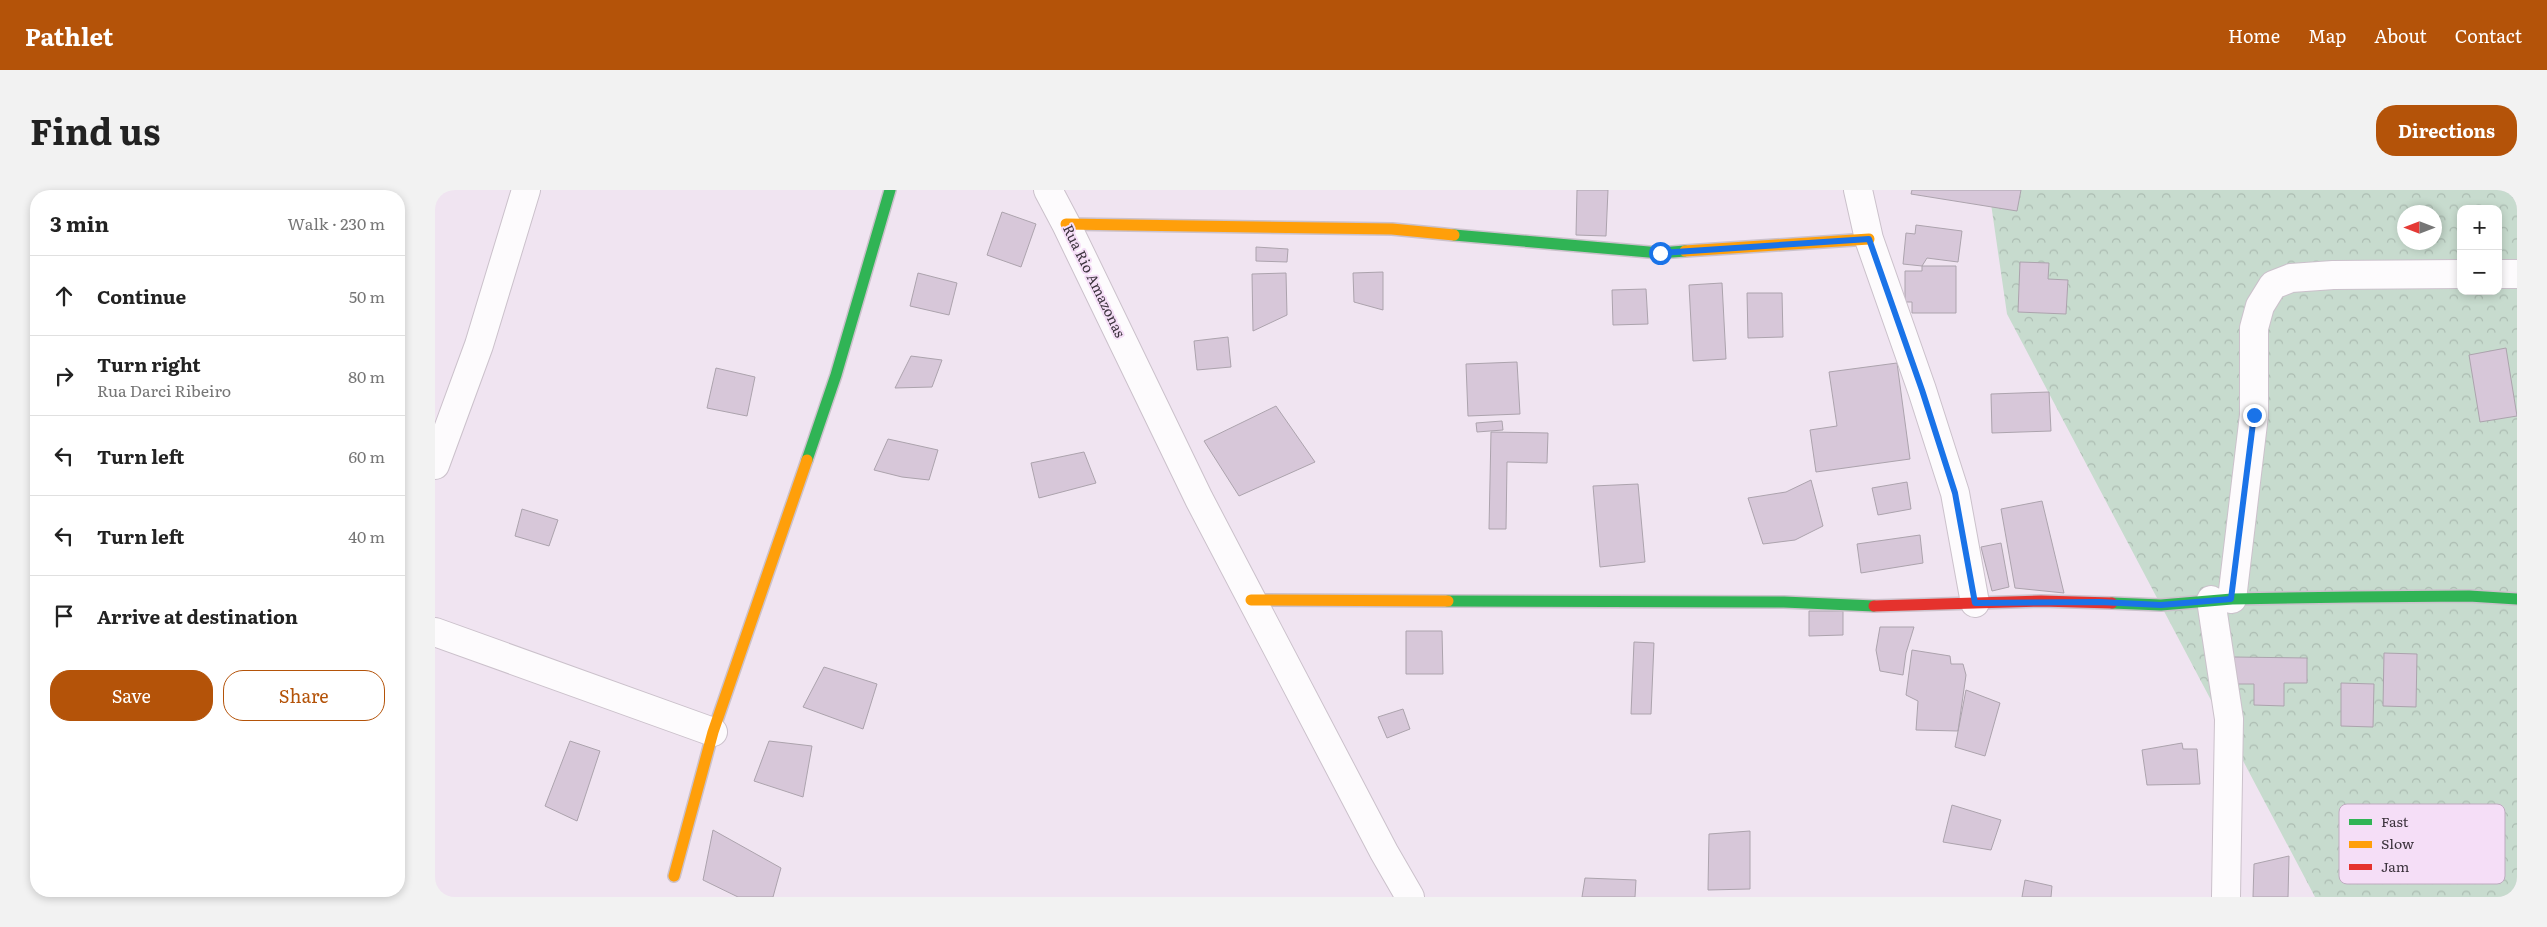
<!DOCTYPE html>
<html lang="en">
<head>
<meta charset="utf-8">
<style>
	:root { --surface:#fff; --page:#f2f2f2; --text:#222; --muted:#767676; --line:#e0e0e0; --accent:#b45309 }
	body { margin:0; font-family:Literata,serif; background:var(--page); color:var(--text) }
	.controls { position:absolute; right:15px; top:15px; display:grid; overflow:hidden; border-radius:10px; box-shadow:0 2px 8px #0003 }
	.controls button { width:45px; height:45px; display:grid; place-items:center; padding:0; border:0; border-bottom:1px solid var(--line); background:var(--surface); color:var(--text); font:25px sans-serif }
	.compass { position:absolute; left:1962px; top:15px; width:45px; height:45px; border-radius:50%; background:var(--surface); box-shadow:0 2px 8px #0003; rotate:270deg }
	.stop { position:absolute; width:15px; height:15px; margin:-11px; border:4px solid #1a73e8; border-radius:50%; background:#fff }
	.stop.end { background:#1a73e8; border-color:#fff; box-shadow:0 1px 5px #0008 }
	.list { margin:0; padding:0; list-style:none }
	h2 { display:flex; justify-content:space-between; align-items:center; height:65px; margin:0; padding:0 20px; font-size:21px }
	h2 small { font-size:16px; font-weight:400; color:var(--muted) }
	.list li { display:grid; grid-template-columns:32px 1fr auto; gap:15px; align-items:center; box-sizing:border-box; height:80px; padding:0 20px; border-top:1px solid var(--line) }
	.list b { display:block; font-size:19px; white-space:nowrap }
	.list p { margin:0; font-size:16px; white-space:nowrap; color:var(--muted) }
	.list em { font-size:16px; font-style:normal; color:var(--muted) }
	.actions { display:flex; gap:10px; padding:15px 20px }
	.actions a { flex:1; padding:11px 0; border:1px solid var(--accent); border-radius:20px; text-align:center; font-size:18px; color:var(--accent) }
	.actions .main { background:var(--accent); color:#fff }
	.icon { flex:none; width:28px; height:28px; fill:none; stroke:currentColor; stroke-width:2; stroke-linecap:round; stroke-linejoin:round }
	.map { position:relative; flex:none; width:2082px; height:707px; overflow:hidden; border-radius:20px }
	header { display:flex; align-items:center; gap:30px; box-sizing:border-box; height:70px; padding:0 25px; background:var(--accent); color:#fff }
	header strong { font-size:24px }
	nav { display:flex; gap:28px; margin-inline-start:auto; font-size:18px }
	.intro { display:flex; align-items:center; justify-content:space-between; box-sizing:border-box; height:120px; padding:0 30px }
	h1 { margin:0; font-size:35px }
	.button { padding:12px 22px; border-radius:20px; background:var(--accent); color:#fff; font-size:18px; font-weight:700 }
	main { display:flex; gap:30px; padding:0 30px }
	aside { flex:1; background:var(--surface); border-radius:20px; box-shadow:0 2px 8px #0003 }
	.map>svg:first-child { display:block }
	.forest { fill:url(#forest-crowns); fill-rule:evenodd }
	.building { fill:#d7c7d9; stroke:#aca3ad }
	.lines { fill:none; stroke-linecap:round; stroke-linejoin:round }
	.street-casing { stroke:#cbc1cb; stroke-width:30 }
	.fast-casing { stroke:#cbc1cb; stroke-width:14 }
	.slow-casing { stroke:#cbc1cb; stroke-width:14 }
	.jam-casing { stroke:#cbc1cb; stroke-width:14 }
	.street { stroke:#fdfbfd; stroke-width:28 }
	.fast { stroke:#30b455; stroke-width:11 }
	.slow { stroke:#ff9f0a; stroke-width:11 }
	.jam { stroke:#e5322d; stroke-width:11 }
	.route { stroke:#1a73e8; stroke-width:6 }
	.labels { text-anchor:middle; stroke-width:4; stroke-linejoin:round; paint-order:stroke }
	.street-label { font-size:14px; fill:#3c333d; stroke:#f5def7 }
	.key { fill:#f5def7; stroke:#beabbf; stroke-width:1 }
	.key-label { font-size:14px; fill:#3c333d }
</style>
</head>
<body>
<header>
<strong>Pathlet</strong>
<nav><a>Home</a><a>Map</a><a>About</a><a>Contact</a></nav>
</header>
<div class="intro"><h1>Find us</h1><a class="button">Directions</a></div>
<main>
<aside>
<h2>3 min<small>Walk · 230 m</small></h2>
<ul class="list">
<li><svg class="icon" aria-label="ahead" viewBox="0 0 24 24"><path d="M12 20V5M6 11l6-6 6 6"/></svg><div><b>Continue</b></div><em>50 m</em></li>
<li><svg class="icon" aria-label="right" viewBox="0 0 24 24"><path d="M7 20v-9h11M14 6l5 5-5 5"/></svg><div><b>Turn right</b><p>Rua Darci Ribeiro</p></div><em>80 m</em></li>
<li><svg class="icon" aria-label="left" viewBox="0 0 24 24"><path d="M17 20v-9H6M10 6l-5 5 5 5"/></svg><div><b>Turn left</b></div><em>60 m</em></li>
<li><svg class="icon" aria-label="left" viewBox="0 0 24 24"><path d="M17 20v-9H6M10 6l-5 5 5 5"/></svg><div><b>Turn left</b></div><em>40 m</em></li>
<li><svg class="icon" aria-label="arrive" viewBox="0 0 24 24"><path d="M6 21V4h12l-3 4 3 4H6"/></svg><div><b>Arrive at destination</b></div></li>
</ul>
<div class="actions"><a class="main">Save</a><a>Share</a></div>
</aside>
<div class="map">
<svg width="2082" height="707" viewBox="0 0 2082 707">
	<defs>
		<pattern id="forest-crowns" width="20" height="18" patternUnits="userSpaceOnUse" patternTransform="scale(1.25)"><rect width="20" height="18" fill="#c7dbce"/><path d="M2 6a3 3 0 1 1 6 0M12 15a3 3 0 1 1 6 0" fill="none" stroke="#acbcb2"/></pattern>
	</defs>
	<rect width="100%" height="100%" fill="#f0e4f1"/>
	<path class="forest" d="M1554 0H2082V707H1880L1572 124ZM2026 19H2063V101H2026ZM1970 22H2000V52H1970Z"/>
	<path class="building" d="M1142 0H1173L1171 46 1141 45Z
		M1477 0H1586L1582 21 1476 4Z
		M567 22 601 34 586 77 552 65Z
		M1481 35 1527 41 1523 72 1492 68 1487 76 1468 74 1471 43 1480 44Z
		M821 57 853 59 852 72 821 71Z
		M1585 72 1614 73 1613 89 1633 90 1631 124 1583 122Z
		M1487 76H1521V123H1477V112H1470V81H1487Z
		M948 82V120L919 112 918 83Z
		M483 83 522 93 514 125 475 116Z
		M851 83 852 125 818 141 817 84Z
		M1287 93 1291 169 1258 171 1254 95Z
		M1211 99 1213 134 1178 135 1177 100Z
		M1312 103H1347L1348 147 1313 148Z
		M793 147 796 177 762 180 759 151Z
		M2071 158 2082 226 2045 232 2034 165Z
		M476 166 507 170 497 197 460 198Z
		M1082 172 1085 224 1033 226 1031 174Z
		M1462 173 1475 269 1381 282 1375 240 1402 236 1394 182Z
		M281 178 320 187 312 226 272 218Z
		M1614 202 1616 241 1557 243 1556 204Z
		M841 216 880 272 804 306 769 251Z
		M1067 231 1068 240 1042 242 1041 233Z
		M1056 242 1113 243 1112 273 1072 272 1071 339H1054Z
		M453 249 503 260 494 290 467 287 439 280Z
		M649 262 661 293 604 308 596 273Z
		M1376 290 1388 336 1360 350 1328 354 1313 308 1351 302Z
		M1472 292 1476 319 1443 325 1437 298Z
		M1203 294 1210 372 1165 377 1158 296Z
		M1607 311 1629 403 1580 398 1566 319Z
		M87 319 123 330 114 356 80 346Z
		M1485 345 1488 373 1426 383 1422 354Z
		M1566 353 1574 397 1557 401 1546 357Z
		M1374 421H1408V445L1374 446Z
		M1445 437H1479L1471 463 1468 485 1445 481 1441 460Z
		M971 441H1007L1008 484H971Z
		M1199 452 1219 453 1216 524H1196Z
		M1477 460 1515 466 1516 474H1528L1531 485 1523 541 1481 540 1483 511 1471 505Z
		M1949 463 1982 464 1981 517 1948 516Z
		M1799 467 1872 468V493H1849V516L1819 515V494H1799Z
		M389 477 442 494 428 539 368 517Z
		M1906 493 1939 494 1938 537 1906 536Z
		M1531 500 1565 513 1550 566 1520 557Z
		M968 519 975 539 952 548 943 527Z
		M135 551 165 561 142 631 110 616Z
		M334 551 377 556 368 607 319 591Z
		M1747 553 1748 559H1762L1765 594 1712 595 1707 560Z
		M1517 615 1566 630 1556 660 1508 652Z
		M278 640 346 678 338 707H303L268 690Z
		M1315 641V699L1273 700 1274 644Z
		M1854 666 1853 707H1818L1819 674Z
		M1150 688 1201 690 1200 707H1147Z
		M1590 690 1617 696 1616 707H1587Z"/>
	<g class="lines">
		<defs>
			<path id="street" d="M613 0 631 34 764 309 949 662 975 707
				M1423 0 1434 49 1487 200 1520 303 1540 413
				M2063 84H2082
				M0 275 44 155 91 0
				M1797 409 1819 225V138L1825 116 1838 95 1856 88 1898 85 2026 84
				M1776 410 1794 529 1791 707
				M0 442 278 542"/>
			<path id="fast" d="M1019 45 1225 63 1250 61
				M372 270 401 185 455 0
				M1013 411 1349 412 1439 416
				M1677 413 1726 415 1797 409 1918 407 2034 406 2082 409"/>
			<path id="slow" d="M631 34 957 39 1019 45
				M1250 61 1434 49
				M816 410 1013 411
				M239 686 278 542 372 270"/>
			<path id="jam" d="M1439 416 1606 411 1677 413"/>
		</defs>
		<use href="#street" class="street-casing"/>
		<use href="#fast" class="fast-casing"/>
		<use href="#slow" class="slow-casing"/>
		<use href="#jam" class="jam-casing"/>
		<use href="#street" class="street"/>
		<use href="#fast" class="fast"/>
		<use href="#slow" class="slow"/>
		<use href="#jam" class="jam"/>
	</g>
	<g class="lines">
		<path class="route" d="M1225 63 1434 49 1487 200 1520 303 1540 413 1665 412 1726 415 1796 409 1819 225"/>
	</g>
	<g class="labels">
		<g class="street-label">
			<text transform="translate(659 91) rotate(64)" y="5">Rua Rio Amazonas</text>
		</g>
	</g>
	<rect x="1904" y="614" width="166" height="80" rx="8" class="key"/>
	<rect x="1914" y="629" width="23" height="6" fill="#30b455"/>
	<rect x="1914" y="651" width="23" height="7" fill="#ff9f0a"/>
	<rect x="1914" y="674" width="23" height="6" fill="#e5322d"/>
	<g class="key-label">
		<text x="1946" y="637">Fast</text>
		<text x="1946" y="659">Slow</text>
		<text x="1946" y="682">Jam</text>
	</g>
</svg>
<div class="controls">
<button>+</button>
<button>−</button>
</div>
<svg class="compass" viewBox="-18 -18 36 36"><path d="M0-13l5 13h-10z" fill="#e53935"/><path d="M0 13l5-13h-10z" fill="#767676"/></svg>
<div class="stop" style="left:1225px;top:63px"></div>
<div class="stop end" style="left:1819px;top:225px"></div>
</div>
</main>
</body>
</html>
